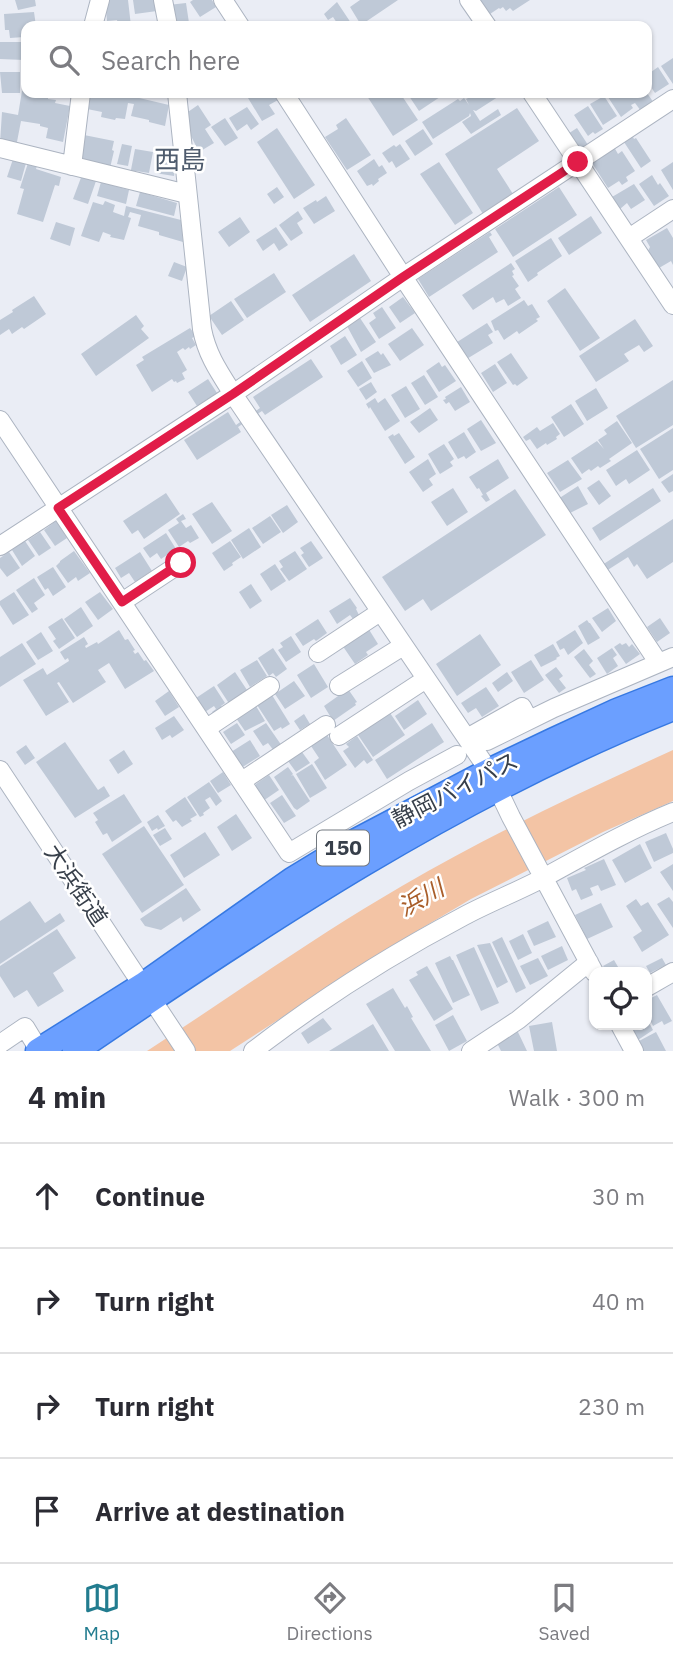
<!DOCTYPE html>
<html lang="en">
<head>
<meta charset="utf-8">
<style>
	:root { --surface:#fff; --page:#f2f2f3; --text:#2b2b33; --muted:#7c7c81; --line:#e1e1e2; --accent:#227c8f }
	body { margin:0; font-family:"IBM Plex Sans","Noto Sans JP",sans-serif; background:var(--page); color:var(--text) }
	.controls { position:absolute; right:21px; bottom:21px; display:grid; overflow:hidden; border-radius:14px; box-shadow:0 2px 5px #0004 }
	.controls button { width:63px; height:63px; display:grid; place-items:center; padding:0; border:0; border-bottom:2px solid var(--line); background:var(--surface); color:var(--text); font:35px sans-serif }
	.stop { position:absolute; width:21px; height:21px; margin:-16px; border:5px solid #e11d48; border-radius:50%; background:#fff }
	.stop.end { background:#e11d48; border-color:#fff; box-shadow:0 2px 7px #0008 }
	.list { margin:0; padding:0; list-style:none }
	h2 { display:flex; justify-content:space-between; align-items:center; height:91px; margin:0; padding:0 28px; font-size:30px }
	h2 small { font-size:23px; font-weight:400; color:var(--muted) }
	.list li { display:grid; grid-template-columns:46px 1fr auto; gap:21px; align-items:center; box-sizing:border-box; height:105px; padding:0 28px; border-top:2px solid var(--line) }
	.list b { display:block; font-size:26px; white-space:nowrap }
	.list em { font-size:23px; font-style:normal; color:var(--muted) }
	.icon { flex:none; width:38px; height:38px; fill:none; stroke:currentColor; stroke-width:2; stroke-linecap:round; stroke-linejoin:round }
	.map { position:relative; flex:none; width:673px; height:1051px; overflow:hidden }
	.search { position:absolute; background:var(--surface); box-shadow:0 2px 5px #0004; left:21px; right:21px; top:21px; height:77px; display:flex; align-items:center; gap:18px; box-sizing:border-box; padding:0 24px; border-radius:14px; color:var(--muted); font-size:26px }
	.sheet { height:511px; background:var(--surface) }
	nav { display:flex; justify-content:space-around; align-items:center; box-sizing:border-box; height:98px; border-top:2px solid var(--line); background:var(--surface); font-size:19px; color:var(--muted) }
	nav a { display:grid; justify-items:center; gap:4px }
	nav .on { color:var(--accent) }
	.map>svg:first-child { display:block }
	.water { fill:#f3c4a5 }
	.building { fill:#bfc9d7 }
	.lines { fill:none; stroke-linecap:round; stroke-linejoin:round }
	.minor-casing { stroke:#acb4c1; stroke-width:20 }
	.highway-casing { stroke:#3779e2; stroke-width:27 }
	.minor { stroke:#fff; stroke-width:18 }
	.highway { stroke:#6b9fff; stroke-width:24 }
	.route { stroke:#e11d48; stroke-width:9 }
	.labels { text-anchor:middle; stroke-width:5; stroke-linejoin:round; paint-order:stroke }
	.shield { fill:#fff; stroke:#737980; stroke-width:2 }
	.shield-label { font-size:21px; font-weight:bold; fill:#373f4a }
	.street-label { font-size:23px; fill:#373f4a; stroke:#fff }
	.water-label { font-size:24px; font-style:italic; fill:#a95e2a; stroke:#fff }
	.quarter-label { font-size:26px; fill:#4e5b6d; stroke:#fff }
</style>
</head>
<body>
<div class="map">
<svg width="673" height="1051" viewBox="0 0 673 1051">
	<rect width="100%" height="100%" fill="#eaedf5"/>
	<path class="water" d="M673 750V801L603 832 471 899 395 944 230 1051H147C232 996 314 937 402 886 489 835 581 792 673 750Z"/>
	<path class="building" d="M15 0H35L36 6 18 10Z
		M105 0H128L131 26H118L117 20 107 21Z
		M133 0H156L157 11 135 14Z
		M193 0H212L216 7 200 17 190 2Z
		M360 0H398L361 25 350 7Z
		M476 0H530L513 11 510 8 506 11 503 7 500 9 499 8 487 16Z
		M337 2 353 26H339L333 17 328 20 324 14Z
		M186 3 189 23 171 25 168 5Z
		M34 12 36 26H26V35H24V37L10 38 9 30H5L4 14Z
		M0 42H24V60L0 59Z
		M673 58V84L661 66Z
		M658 67 669 84 655 93 647 81V75Z
		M0 72H20V93H2Z
		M22 91 48 96V99L56 100 55 103 70 106 63 142 46 138 48 128 40 126V124L21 121 16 147 0 143 2 112 18 115Z
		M86 93H118L169 105 165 126 149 122V120L131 116 134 104 128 103 125 119 116 118 115 120 101 117 102 112 82 108Z
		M256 93H273L278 100 269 105 275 114 262 121 248 98Z
		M365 93H400L418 120 393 136Z
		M407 93H446L419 111Z
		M471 93H504L476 111 473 110 480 121 498 109 501 115 471 134 462 122 471 116 470 113 469 116 433 139 422 122 458 99 460 101 464 98 469 105 466 99 468 98 466 96Z
		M607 93H647L654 103 641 111 635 103 631 105 633 108 621 117 606 94Z
		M604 96 617 116 603 125 590 104Z
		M198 105 211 125 205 129 214 143 199 152 186 126 185 114Z
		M588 106 603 129 595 134 593 132 588 136 574 115Z
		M247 107 259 124 251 130 247 124 237 131 229 118Z
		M517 108 539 141 497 169 513 194 483 214 445 154Z
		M225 118 238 138 225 146 211 127Z
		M346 118 371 155 347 170 325 137 338 129 336 125Z
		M277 128 315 185 294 199 257 142Z
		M577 128 588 145 575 154 563 137Z
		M423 129 433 144 415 156 405 141Z
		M79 134 114 141 112 150 114 151 110 168 74 160Z
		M633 137 634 139 636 138 651 161 641 168 624 142Z
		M122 144 132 146 128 166 117 164Z
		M400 144 410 159 396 168 392 161 389 163 382 153 394 145 396 147Z
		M614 147 618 154 622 151 635 171 626 177 628 181 622 185 619 181 608 188 592 163Z
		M135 149 153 152 149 173 136 171 135 175H130Z
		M159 153 177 156 174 176 155 173Z
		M13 159 26 163 21 181 7 177Z
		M374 159 379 167 382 165 387 173 378 179 379 181 373 186 372 184 367 186 357 171Z
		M439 162 473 213 455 225 420 174Z
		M673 162V190L661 170Z
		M28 163 37 166 36 169 61 177 59 186 55 185 43 222 17 214 24 189 20 188Z
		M82 175 96 181 88 204 73 199Z
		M652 175 658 185 660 183 669 196 654 206 639 184Z
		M101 182 129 190 126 204 97 196Z
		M634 184 645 200 631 209 627 203 620 209 612 197Z
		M277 187 284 197 274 204 267 194Z
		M559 187 577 215 513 257 495 229Z
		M140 192 177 203 174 216 136 206Z
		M326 196 335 211 314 224 303 208 316 200 317 202Z
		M105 201 115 205 113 212 124 216 126 206 181 220 183 242 159 235V232L138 226 141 215 130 212 128 217 131 218 124 240 110 237 111 235 103 232 99 242 81 236 93 202 103 205Z
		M298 211 303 219 297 223 303 233 291 241 279 225Z
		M591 216 602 233 569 255 558 238Z
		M240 217 250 232 229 247 218 232Z
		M56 222 75 228 70 246 50 239Z
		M276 227 288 245 279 251 274 243 263 251 256 240Z
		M667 228 673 238V265L671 261 659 268 648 251 650 247 646 240Z
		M490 232 492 235 489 237 498 252 429 297 418 279Z
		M551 238 562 256 537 273 538 275 528 282 515 261Z
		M354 254 371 281 310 322 292 295Z
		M174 262 187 267 182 281 168 276Z
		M511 263 515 269 512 271 514 275 512 276 519 286 515 289 521 298 508 306 504 299 496 303 493 297 473 310 462 295Z
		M274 273 286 292 247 318 234 299Z
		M565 288 600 338 580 351 547 301Z
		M34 296 46 314 24 329 22 327 12 334 9 329 0 335V320L13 312 12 310Z
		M403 297 415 313 400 323 389 307Z
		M524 300 528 306 532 304 540 317 536 319 538 321 519 334 517 331 504 340 498 330 495 331 491 321Z
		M231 301 244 320 222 335 209 316Z
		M382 307 396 328 379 339 369 323 376 318 373 313Z
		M136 315 144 326 141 329 149 338 96 376 81 354Z
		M360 318 376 342 361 352 347 326Z
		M635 319 653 346 644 352 639 345 624 354 629 361 596 382 579 356Z
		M487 323 493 332 488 335 493 343 465 360 454 344Z
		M190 328 196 336 192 338 196 345 190 349 189 347 185 350 183 348 177 352 187 370 182 373 185 379 177 383 176 381 174 382 172 379 152 392 136 365 144 360 142 357Z
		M412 328 424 345 400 361 388 344Z
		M345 336 357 355 341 365 330 346Z
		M378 351 381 355 383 353 391 365 374 373 365 359Z
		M511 353 528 378 517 386 515 384 513 385 497 362Z
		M311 359 323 377 265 415 262 411 238 427 241 432 197 460 184 440 228 412 236 425 260 408 253 397Z
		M362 361 372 378 358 387 347 371Z
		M439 362 442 367 445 365 456 381 439 392 426 371Z
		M495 364 507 383 493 392 481 373Z
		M424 375 438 397 425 405 411 383Z
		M208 379 217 393 197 406 188 392Z
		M673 380V425L636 448 616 416Z
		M371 382 377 392 366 400 359 389Z
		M406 386 420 409 405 418 391 395Z
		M461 387 470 402 455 411 449 402 446 404 443 400 446 399 445 397Z
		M596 388 608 408 587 421 575 401Z
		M375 398 378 403 385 398 400 421 385 431 370 407 369 409 366 404Z
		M571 404 584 424 564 437 551 417Z
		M430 408 438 420 419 433 410 422Z
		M481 420 496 443 481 451 467 429Z
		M617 421 632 443 609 459 611 461 600 468 598 466 591 471 589 469 582 474 571 458 597 441 604 449 598 440 607 434 604 430Z
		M553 423 560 434 556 437 557 439 547 445 546 443 537 449 530 439 526 441 523 437 537 427 540 431Z
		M673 428V470L659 479 640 449Z
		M464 432 476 452 466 459 464 456 458 459 448 442Z
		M399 433 415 457 405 464 388 437 393 434 394 436Z
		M444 444 454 459 450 462 453 466 440 474 428 454Z
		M637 450 650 470 629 484 626 479 616 486 606 470Z
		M428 459 436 474 429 479 433 485 423 492 409 472Z
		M498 459 509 478 486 493 490 500 486 502 481 496 483 495 479 488 477 489 469 477Z
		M568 460 582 479 560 492 547 473Z
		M673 474V491L669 493 661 482Z
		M599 480 611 496 599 505 587 488Z
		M578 486 588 504 568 514 558 499Z
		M453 488 468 512 447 526 431 502Z
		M653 488 661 501 600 541 592 528Z
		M515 489 546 535 431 611 423 599 405 611 382 577Z
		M166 493 180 514 144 539 138 530 132 534 123 521Z
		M212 502 232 531 212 544 192 514Z
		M287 505 298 522 283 533 271 515Z
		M183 514 186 519 181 521 186 528 191 525 199 538 190 543 188 541 179 547 168 530 179 523 176 519Z
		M270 516 281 532 263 544 252 528Z
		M673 519V562L647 579 637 564 634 567 628 557 603 573 599 567Z
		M56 521 67 538 55 546 44 530Z
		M249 528 261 547 243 559 231 540Z
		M40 532 51 548 39 556 28 540Z
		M166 533 176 549 161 559 157 553 150 558 143 548Z
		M25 541 35 556 22 566 12 550Z
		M230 541 241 557 232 563 233 565 224 571 212 553Z
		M311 541 323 558 309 567 301 555 304 553 300 548Z
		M74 551 90 573 78 581 76 577 68 583 56 566 60 562V561Z
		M295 551 307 569 289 581 280 569 283 567 279 561Z
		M9 552 20 568 7 577 0 568V558Z
		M140 552 152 571 135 582 129 573 121 578 115 568Z
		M275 564 286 581 271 591 260 574Z
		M53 567 66 587 53 596 48 588 45 590 37 577Z
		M34 578 45 595 34 603 38 609 32 613 16 590Z
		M251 584 262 601 250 609 239 592Z
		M14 592 29 615 13 625 0 605V601Z
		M100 592 113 609 98 620 85 602Z
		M350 598 357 608 356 609 359 615 353 619 350 615 337 624 329 611Z
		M81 607 93 626 77 637 64 619Z
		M608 608 616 621 602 632 592 618Z
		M62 618 75 638 59 649 53 641 56 639 48 627Z
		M660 618 670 633 657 642 647 627Z
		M318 619 327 633 316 641 314 639 303 646 295 634Z
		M587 620 589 623H590L600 638 588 645 578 626Z
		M368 628 378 644 366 652 368 655 355 664 342 645Z
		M119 630 125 640 128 639 135 650 133 651 135 654 138 652 144 661 146 660 154 671 125 689 109 663 98 670 106 682 73 703 59 682 57 683 69 702 46 716 23 680 43 668 47 675 69 661 68 658 65 660 60 652 84 637 88 644 85 646 86 648 97 642 98 644Z
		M575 630 583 643 568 655 564 648 560 650 556 642Z
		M41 632 53 651 38 660 26 642Z
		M480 634 501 665 457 696 436 664Z
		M291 636 301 652 286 662 278 650 283 647 280 643Z
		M22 643 36 664 0 687V657Z
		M620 643 622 645 626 643 629 647 632 644 640 654 626 664 614 647Z
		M553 644 560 656 556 658 557 659 541 667 534 655Z
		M273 648 287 669 276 677 273 673 269 676 258 658Z
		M612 648 617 655 613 658 618 666 607 674 597 658Z
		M584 649 593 661 589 665 596 674 590 678 574 657Z
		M257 660 267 676 250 687 240 670Z
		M531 660 544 680 524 693 511 672Z
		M314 664 328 687 311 698 297 675Z
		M556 667 563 676 559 679 566 688 559 693 545 675Z
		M235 672 247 690 232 700 234 703 230 705 217 685Z
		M507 672 513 681 498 692 492 683Z
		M294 681 305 696 285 709 275 694Z
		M214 686 225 703 221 706 224 710 215 717 212 712 216 709 214 706 205 712 196 698Z
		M486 687 499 706 482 717 476 708 468 713 461 703Z
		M348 689 357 702 355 703 356 705 333 721 324 706Z
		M169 691 179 707 165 716 155 701Z
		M272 695 290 724 282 729 281 727 274 731 257 705Z
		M418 700 427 714 404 730 395 716Z
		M256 706 265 721 245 731 236 718Z
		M390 713 405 735 373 757 358 735Z
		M304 714 310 724 300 730 294 721Z
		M174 716 184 730 172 738 170 735 162 740 155 728Z
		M237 723 245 735 231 744 223 732Z
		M266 723 282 746 274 751 268 743 263 746 253 731Z
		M432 723 444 742 387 779 375 760Z
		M327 735 347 765 325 780 314 762 319 758 311 746Z
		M357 736 373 760 367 764 364 760 355 768 343 751 349 747 346 744Z
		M250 740 260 756 241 768 231 752Z
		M65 742 98 790 104 786 110 796 75 818 36 762Z
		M26 745 35 758 25 765 16 752Z
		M124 750 133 764 118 774 109 760Z
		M302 752 310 763 296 772 288 761Z
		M312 764 327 788 310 798 296 774Z
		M288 767 293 774 291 776 293 775 310 801 297 810 294 808 274 777Z
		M223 772 231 785 218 793 210 781Z
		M269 775 279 790 263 801 255 790 256 784Z
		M209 782 222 801 216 806 210 797 205 800 210 808 203 813 204 815 200 817 187 797Z
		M124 794 142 822 112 842 107 833 103 835 95 822 98 820 93 813Z
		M282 795 296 816 284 823 270 803Z
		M185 797 197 815 190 819 192 821 182 827 176 820 173 822 165 811Z
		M236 814 252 838 232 851 217 827Z
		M158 815 165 826 158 830 157 828 152 831 147 822Z
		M144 826 184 885 142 913 102 854Z
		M165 828 172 839 160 846 153 835Z
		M205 832 220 855 184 878 170 855Z
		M666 833 673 849V853L654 862 645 842Z
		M640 844 652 868 625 883 612 860Z
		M604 859 616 885 601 891 598 885 590 888 593 895 581 900 576 889 572 891 567 878 586 870 584 868Z
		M673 864V891L660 872Z
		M186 888 201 910 183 922 181 917 161 930 145 926 140 919Z
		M669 897 673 902V928L657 904Z
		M636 899 641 906 648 902 669 935 642 952 633 937 642 931 626 906Z
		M30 901 45 923 60 913 65 921 0 964V921Z
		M601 903 613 927 587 939 575 915Z
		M548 921 556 937 534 946 527 931Z
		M57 929 76 958 53 973 64 991 38 1007 27 990 14 998 0 976V966Z
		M523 934 532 953 518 960 509 941Z
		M502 937 526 988 516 993 492 942Z
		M490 943 508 982 497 988 477 945Z
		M562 946 568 960 548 970 541 956Z
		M474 947 499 1003 481 1011 456 955Z
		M450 956 452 960H453L470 995 453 1003 435 963Z
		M538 958 548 976 530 985 520 966Z
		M662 958 666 965 650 973 646 966Z
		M614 960 621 972H607L603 966Z
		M427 966 453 1009 434 1021 409 980 418 975 416 972Z
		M393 988 405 1008 407 1006 413 1017 411 1018 431 1051H395L366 1004Z
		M657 995 672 1021 664 1025 662 1021 653 1026 647 1014V1000Z
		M453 1015 467 1041 449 1051 435 1025Z
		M323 1018 332 1029 308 1044 301 1033Z
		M647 1019 653 1030 638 1040 628 1025H647Z
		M552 1022 557 1051H534L529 1026Z
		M373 1024 389 1051H329Z
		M517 1030 527 1051H501L497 1043Z
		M656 1032 666 1051H640L638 1047 641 1046 639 1041Z"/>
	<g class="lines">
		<defs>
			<path id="minor" d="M163 0 168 26
				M223 0 240 26
				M469 0 487 26
				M93 26 100 0
				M177 93 202 329C207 355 219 372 233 394L489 771 511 817 594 972
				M284 93 403 277 658 662
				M532 93 673 305
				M0 148 187 194
				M72 166 81 93
				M629 238 673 209
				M0 420 289 853 409 781 457 755
				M0 546 233 394 403 277 673 99
				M122 602 181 563
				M318 653 380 612
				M339 686 403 646
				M207 728 270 686
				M339 736 426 679
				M467 738 522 707 529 720
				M487 741 554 708 673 657
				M0 770 186 1051
				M242 781 326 725
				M647 987 673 972
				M620 1025 634 1051
				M0 1044 25 1027 39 1050
				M253 1051C318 1001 392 954 464 916 490 902 519 891 545 877 587 854 629 830 673 812
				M471 1051 518 1020 589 962"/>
			<path id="highway" d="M38 1051 143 985 292 880 356 841 489 771 552 741 617 711 673 689
				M75 1051C264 922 459 793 673 708"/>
		</defs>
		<use href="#minor" class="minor-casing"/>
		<use href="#highway" class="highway-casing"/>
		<use href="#minor" class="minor"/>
		<use href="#highway" class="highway"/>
	</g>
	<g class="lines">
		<path class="route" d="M181 563 122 602 58 508 233 394 403 277 578 162"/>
	</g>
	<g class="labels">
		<rect class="shield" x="317" y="830.5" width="52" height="35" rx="5"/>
		<g class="shield-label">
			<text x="343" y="855">150</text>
		</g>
		<g class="street-label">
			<text transform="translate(455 790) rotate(-27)" y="8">静岡バイパス</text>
			<text transform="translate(76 885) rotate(56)" y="8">大浜街道</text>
		</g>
		<g class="water-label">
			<text transform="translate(421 898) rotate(-29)" y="8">浜川</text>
		</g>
		<g class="quarter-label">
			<text x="180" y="169">西島</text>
		</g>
	</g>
</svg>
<div class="controls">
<button><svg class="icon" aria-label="locate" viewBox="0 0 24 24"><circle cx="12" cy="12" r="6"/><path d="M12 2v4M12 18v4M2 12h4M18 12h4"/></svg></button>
</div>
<div class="stop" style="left:181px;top:563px"></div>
<div class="stop end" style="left:578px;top:162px"></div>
<div class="search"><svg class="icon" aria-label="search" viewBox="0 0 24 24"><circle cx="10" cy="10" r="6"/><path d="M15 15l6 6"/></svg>Search here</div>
</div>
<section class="sheet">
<h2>4 min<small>Walk · 300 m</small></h2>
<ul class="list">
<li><svg class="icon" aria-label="ahead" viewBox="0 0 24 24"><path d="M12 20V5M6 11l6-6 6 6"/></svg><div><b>Continue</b></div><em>30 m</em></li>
<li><svg class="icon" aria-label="right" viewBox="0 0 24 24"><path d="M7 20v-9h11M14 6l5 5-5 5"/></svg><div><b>Turn right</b></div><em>40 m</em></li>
<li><svg class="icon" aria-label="right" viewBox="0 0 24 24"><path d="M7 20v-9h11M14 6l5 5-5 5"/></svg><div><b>Turn right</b></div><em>230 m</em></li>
<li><svg class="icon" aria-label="arrive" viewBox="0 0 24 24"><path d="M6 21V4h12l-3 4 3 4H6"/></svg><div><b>Arrive at destination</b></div></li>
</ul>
</section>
<nav>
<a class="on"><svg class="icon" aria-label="map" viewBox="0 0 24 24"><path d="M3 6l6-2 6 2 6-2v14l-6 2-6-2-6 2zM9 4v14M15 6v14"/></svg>Map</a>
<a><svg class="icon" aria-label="directions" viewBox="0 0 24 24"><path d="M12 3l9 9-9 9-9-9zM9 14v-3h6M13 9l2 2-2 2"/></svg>Directions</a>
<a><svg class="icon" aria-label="saved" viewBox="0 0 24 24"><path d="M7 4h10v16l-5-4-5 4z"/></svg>Saved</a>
</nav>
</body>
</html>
